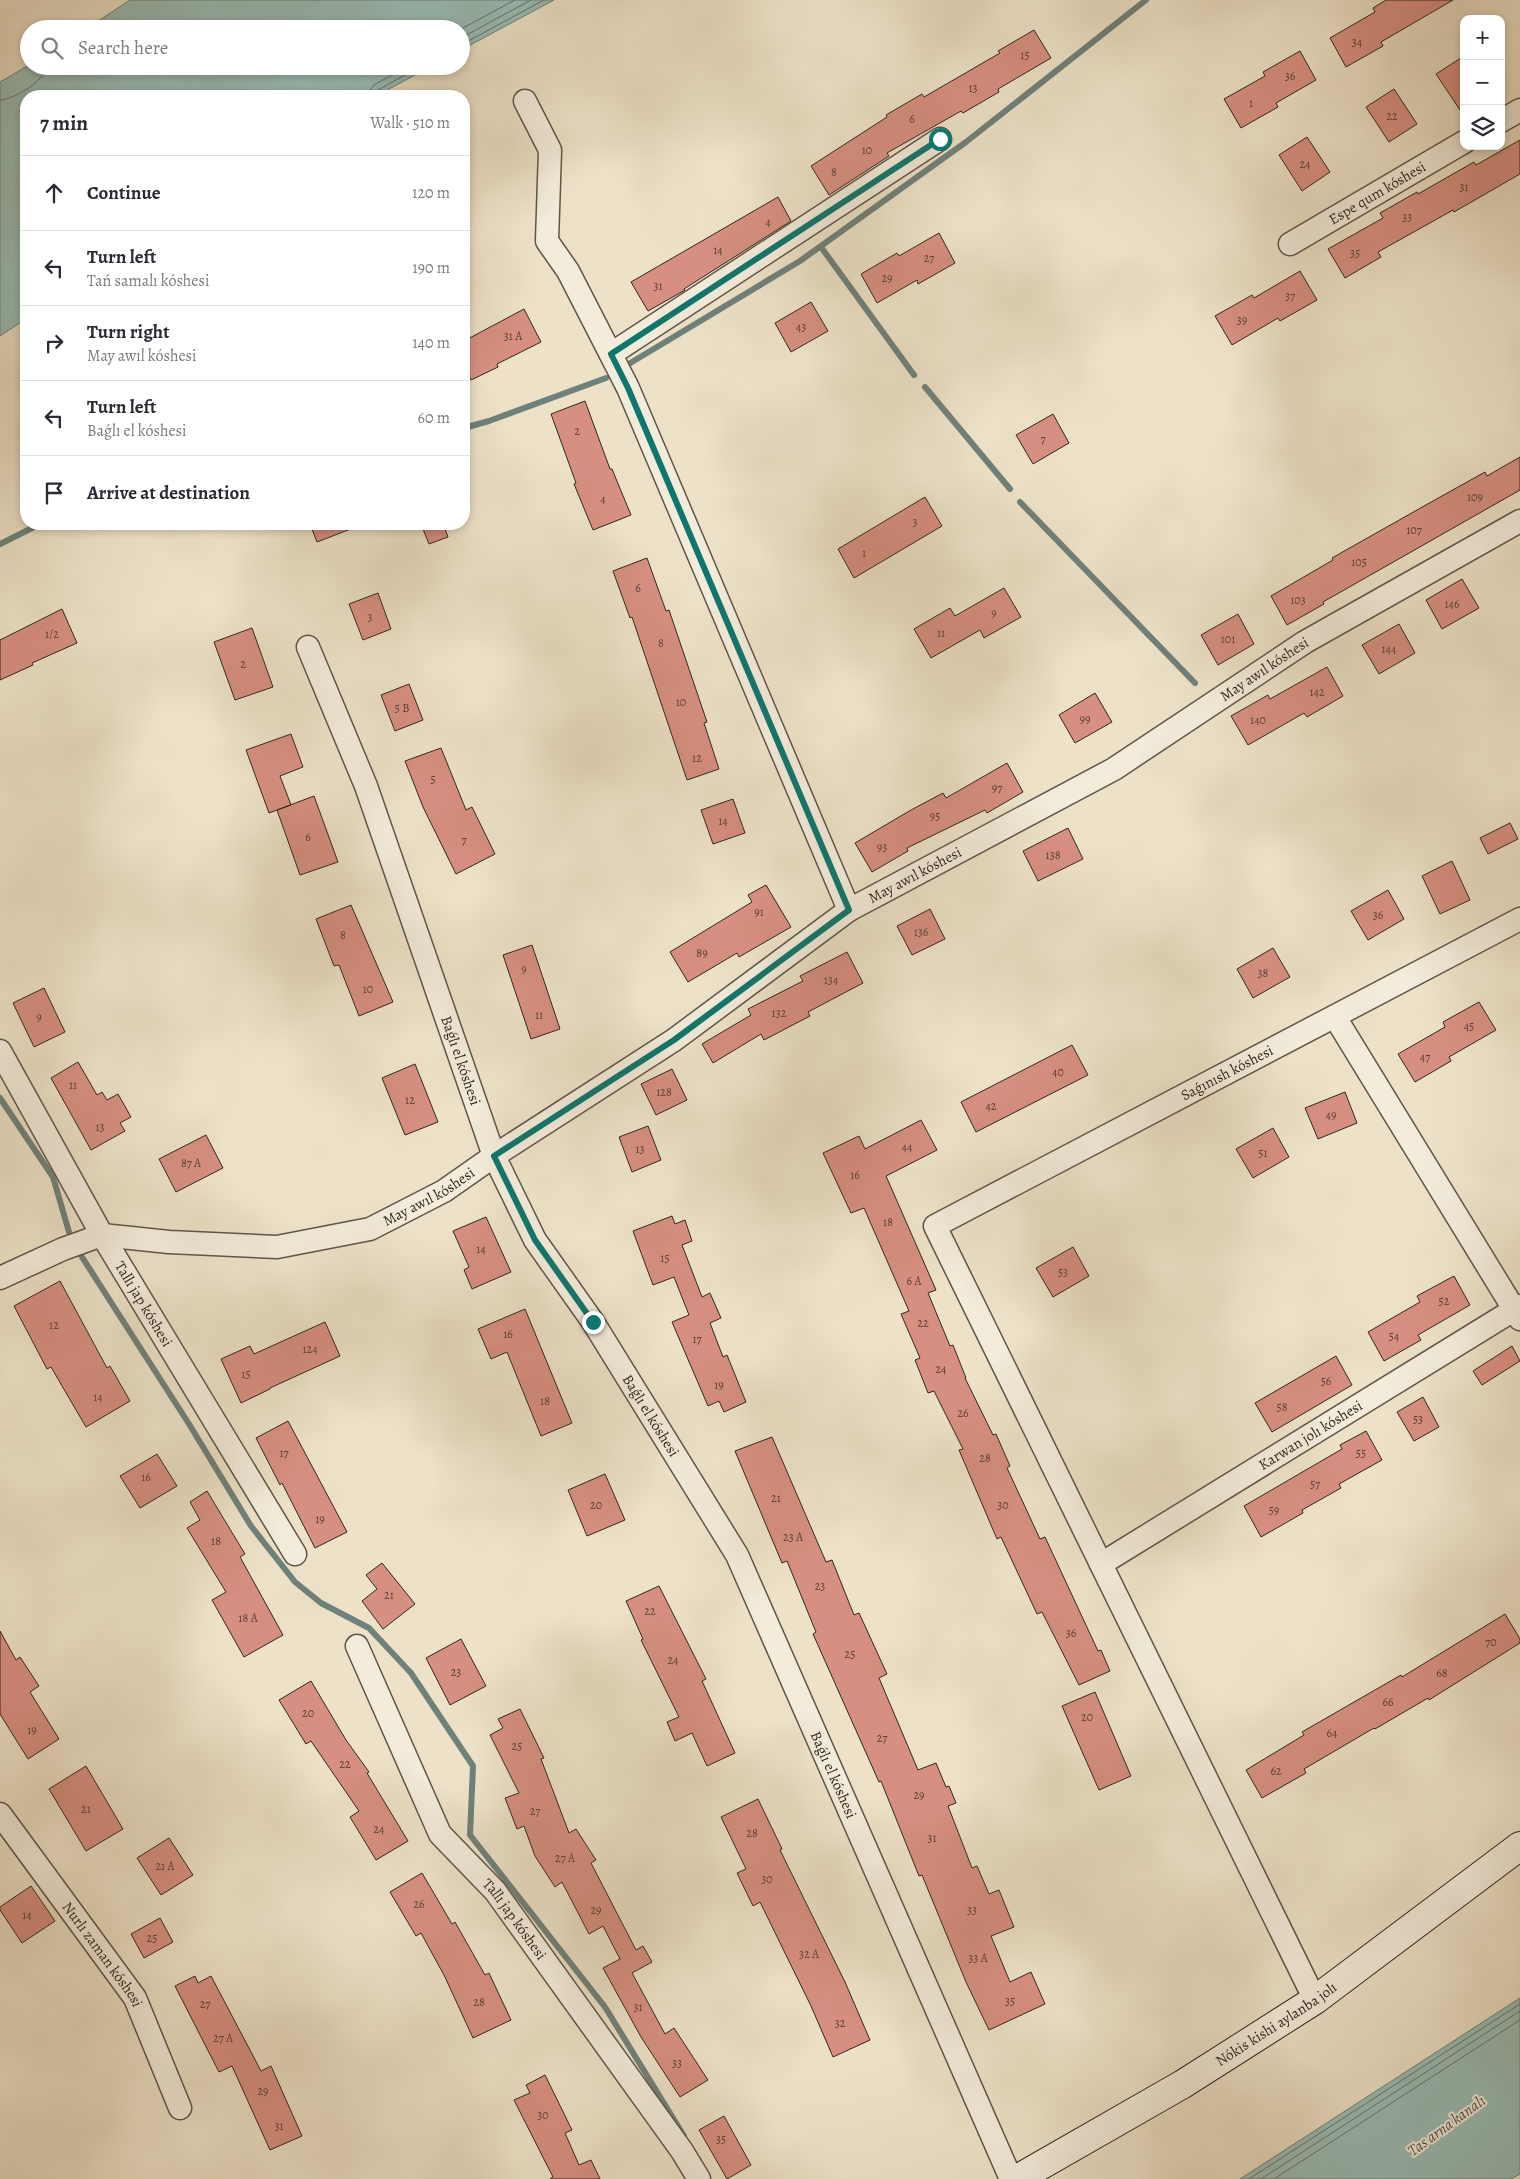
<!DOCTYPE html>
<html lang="en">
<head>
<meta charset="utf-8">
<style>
	:root { --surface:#fff; --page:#f7f7f7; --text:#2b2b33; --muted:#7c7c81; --line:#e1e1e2 }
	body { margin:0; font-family:Alegreya,serif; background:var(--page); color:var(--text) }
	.controls { position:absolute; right:15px; top:15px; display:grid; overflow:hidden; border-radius:10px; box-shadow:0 2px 8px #0003 }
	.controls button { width:45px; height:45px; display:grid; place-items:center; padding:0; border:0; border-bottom:1px solid var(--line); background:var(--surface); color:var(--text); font:25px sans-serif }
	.stop { position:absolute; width:15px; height:15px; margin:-11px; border:4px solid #0f766e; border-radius:50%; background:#fff }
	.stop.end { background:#0f766e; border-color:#fff; box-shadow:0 1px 5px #0008 }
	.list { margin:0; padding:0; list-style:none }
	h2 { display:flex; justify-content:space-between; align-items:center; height:65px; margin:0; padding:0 20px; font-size:21px }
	h2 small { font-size:16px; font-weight:400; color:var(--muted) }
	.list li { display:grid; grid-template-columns:32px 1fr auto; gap:15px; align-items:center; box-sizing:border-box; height:75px; padding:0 20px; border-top:1px solid var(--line) }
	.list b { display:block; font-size:19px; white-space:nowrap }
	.list p { margin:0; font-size:16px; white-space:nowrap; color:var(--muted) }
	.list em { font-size:16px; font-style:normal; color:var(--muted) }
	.icon { flex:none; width:28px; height:28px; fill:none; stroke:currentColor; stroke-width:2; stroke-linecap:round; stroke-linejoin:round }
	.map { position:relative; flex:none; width:1520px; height:2179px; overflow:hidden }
	.search { position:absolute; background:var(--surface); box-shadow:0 2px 8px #0003; left:20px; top:20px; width:450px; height:55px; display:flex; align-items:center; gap:12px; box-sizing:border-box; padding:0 18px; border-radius:28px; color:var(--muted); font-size:19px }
	.panel { position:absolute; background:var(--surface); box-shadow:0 2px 8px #0003; left:20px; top:90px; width:450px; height:440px; border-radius:20px }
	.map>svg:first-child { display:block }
	.water { fill:#99bdb7; stroke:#6f817b }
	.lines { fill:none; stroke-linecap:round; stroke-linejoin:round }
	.shore { stroke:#65726c; stroke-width:1 }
	.stream { stroke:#6f817b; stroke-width:6 }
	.building { fill:#d78f81; stroke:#312620 }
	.minor-casing { stroke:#60554a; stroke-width:25 }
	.secondary-casing { stroke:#312620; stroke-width:30 }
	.minor { stroke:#f3ecdb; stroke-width:22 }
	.secondary { stroke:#f3ecdb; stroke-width:28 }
	.route { stroke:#0f766e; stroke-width:6 }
	.labels { text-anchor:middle; stroke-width:4; stroke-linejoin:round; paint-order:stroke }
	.number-label { font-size:12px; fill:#5a4038 }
	.street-label { font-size:15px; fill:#312620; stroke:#f3ecdb }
	.water-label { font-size:16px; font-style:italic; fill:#50534d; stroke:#f3ecdb }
</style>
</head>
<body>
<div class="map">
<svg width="1520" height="2179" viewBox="0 0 1520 2179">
	<rect width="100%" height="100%" fill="#ede2c8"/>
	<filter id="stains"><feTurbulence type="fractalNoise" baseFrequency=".004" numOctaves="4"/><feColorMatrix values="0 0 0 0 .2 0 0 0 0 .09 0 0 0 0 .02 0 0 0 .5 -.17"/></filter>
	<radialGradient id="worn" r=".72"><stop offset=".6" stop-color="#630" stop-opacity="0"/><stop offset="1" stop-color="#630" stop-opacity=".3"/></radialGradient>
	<path class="water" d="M130 0H554L461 50V29H86Z
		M29 65V66H432L376 96H26V319L0 336V82Z
		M1520 1998V2174L1511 2179H1240Z"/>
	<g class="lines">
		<path class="shore" d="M461 29 515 0
			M461 38 531 0
			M461 45 544 0
			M369 96 370 90 374 85 408 66
			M375 96 378 90 421 66
			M0 100C15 99 45 81 47 66
			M1249 2179 1520 2004
			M1261 2179 1520 2011
			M1274 2179 1520 2020"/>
		<path class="stream" d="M821 247 914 375
			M627 365 800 261 966 142 1146 0
			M925 387 1010 489
			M464 428 489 421 606 378
			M1020 502 1195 683
			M0 544 40 524
			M0 1098 53 1177 69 1232
			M82 1257 189 1424 251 1526 295 1582 321 1603 369 1628 411 1673 473 1766 470 1835 605 2007 684 2136"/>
	</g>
	<path class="building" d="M1386 0H1453L1381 42 1383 46 1346 67 1330 38 1375 12 1373 8Z
		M1034 30 1051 58 998 89 999 92 963 113 961 111 887 153 889 156 829 195 811 166 887 117 886 115 922 94 924 97 1000 53 998 51Z
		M1300 51 1316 80 1276 103 1278 107 1241 128 1224 99 1265 76 1263 72Z
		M1464 56V116L1436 74Z
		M1394 89 1417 124 1389 142 1366 107Z
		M1307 137 1330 172 1302 191 1279 155Z
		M1520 140V174L1454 212 1453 210 1378 252 1381 257 1345 278 1328 249 1383 218 1380 213 1417 192 1418 194 1474 162 1476 165Z
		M778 197 791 221 684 289 685 290 648 311 631 282Z
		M939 233 955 263 918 284 917 280 877 303 861 274 897 253 899 256Z
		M1300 271 1317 300 1280 321 1278 318 1232 345 1215 316 1252 295 1254 298Z
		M811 302 828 331 791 352 775 323Z
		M524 309 541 342 497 364 498 367 471 380 464 366V341Z
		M585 401 610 469H612L631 515 593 530 574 484 576 483 551 414Z
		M1053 414 1069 443 1033 464 1016 435Z
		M1520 457V490L1323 602 1324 604 1287 625 1271 596 1333 560 1332 558 1424 506 1485 472 1487 476Z
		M925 497 942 526 854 578 838 549Z
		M310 524H361V525L317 542Z
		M421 524H443L448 537 429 544Z
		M647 558 666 611 669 610 689 669 707 722 704 723 719 769 687 780 632 617 630 618 613 571Z
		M1462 579 1479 608 1442 629 1426 600Z
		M1004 588 1021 617 984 638 980 630 931 658 914 629 950 608 955 616Z
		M378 593 391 629 363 640 349 604Z
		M62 609 77 643 32 663 33 665 0 680V640Z
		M1238 614 1254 644 1218 665 1201 635Z
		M1399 624 1415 653 1379 674 1362 645Z
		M252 628 273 687 235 700 214 642Z
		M1327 667 1343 696 1307 717 1304 713 1248 745 1231 716 1268 695 1270 699Z
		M409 684 423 720 395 731 381 695Z
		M1095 693 1112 722 1075 743 1059 715Z
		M291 734 303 767 280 776 291 805 269 813 246 750Z
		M441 748 466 810 472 807 495 854 456 874 423 807 405 761Z
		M1007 763 1023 792 987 813 985 810 907 848 908 851 872 872 855 843 911 810 943 793 946 798Z
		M314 796 338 862 300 875 277 810Z
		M733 799 745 833 713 844 701 810Z
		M1510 823 1518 839 1488 854 1480 838Z
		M1068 828 1083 859 1038 881 1023 851Z
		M1452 861 1470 900 1440 914 1422 876Z
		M766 885 791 927 739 957 737 953 688 982 670 952 752 902 748 895Z
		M1388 890 1404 919 1368 940 1351 911Z
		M351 905 393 1002 359 1016 339 965 334 966 316 919Z
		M930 909 945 939 912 955 897 926Z
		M532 945 560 1029 531 1039 503 955Z
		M1273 948 1290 977 1253 998 1237 969Z
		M847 952 863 983 808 1012 810 1016 764 1040 761 1034 713 1063 702 1044 751 1015 748 1009 803 981 800 976Z
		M44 988 65 1032 34 1047 13 1003Z
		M1479 1002 1496 1030 1449 1057 1451 1061 1415 1082 1398 1054 1445 1027 1443 1022Z
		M1072 1045 1088 1075 976 1132 961 1102Z
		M78 1062 97 1095 102 1092 107 1100 118 1094 131 1117 120 1123 125 1131 91 1150 51 1078Z
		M415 1064 438 1122 405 1135 382 1078Z
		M672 1069 687 1100 656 1115 641 1084Z
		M1345 1092 1357 1123 1318 1139 1305 1108Z
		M921 1120 937 1150 886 1176 936 1290 928 1293 950 1346 953 1345 966 1378H965L993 1435 996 1434 1010 1466 1007 1468 1040 1539 1045 1537 1098 1651 1101 1650 1110 1671 1079 1685 1042 1612 1037 1614 1001 1537 997 1539 959 1450 963 1449 934 1391 928 1393 915 1360 920 1358 901 1314 909 1311 864 1208 851 1213 823 1153 859 1136 865 1149Z
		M648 1126 661 1160 632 1172 619 1137Z
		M1273 1128 1289 1157 1253 1178 1236 1149Z
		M206 1135 223 1168 176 1192 159 1159Z
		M672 1216 675 1224 685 1220 692 1241 682 1245 702 1297 710 1293 721 1318 710 1323 723 1357 727 1355 746 1402 724 1412 719 1401 708 1406 672 1322 689 1315 674 1277 653 1285 633 1231Z
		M486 1217 511 1272 472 1289 464 1270 469 1267 453 1231Z
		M1073 1247 1089 1276 1053 1297 1036 1268Z
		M1454 1276 1470 1305 1418 1335 1421 1340 1384 1361 1368 1332 1420 1302 1417 1296Z
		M60 1281 107 1368 110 1366 130 1401 86 1427 51 1367 47 1369 14 1306Z
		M525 1309 572 1423 541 1436 507 1352 491 1359 478 1329Z
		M325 1322 340 1356 270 1388V1389L241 1403 221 1359 250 1346 254 1354Z
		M1512 1346 1520 1361 1482 1385 1473 1371Z
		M1336 1356 1352 1385 1272 1432 1255 1403Z
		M1423 1397 1439 1427 1414 1441 1397 1412Z
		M288 1421 347 1532 315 1548 282 1483 280 1485 256 1438Z
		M1366 1431 1382 1460 1339 1484 1341 1488 1302 1510 1303 1513 1261 1537 1244 1506 1342 1449 1340 1445Z
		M772 1437 826 1562 832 1560 854 1615 859 1613 887 1674 879 1678 918 1770 936 1763 946 1787 949 1786 956 1803 948 1806 972 1868 977 1866 989 1894 999 1890 1014 1927 991 1936 1010 1982 1031 1972 1045 2004 989 2030 966 1982 922 1875 919 1876 881 1781 879 1782 813 1634 816 1632 787 1561 782 1563 735 1451Z
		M157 1454 177 1486 140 1508 120 1476Z
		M605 1474 625 1520 587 1536 568 1490Z
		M207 1491 245 1554 240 1557 283 1635 244 1657 212 1600 226 1592 187 1528 200 1520 190 1502Z
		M382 1563 415 1604 383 1629 362 1601 377 1589 366 1575Z
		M659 1586 706 1679 702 1681 735 1753 707 1766 692 1733 675 1741 667 1722 679 1717 641 1640 643 1639 626 1601Z
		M1505 1614 1520 1639V1643L1429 1700 1428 1698 1375 1729 1374 1728 1304 1769 1306 1773 1262 1798 1246 1770 1304 1735 1302 1732 1401 1675 1402 1677Z
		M0 1631 16 1660 20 1657 39 1686 30 1692 59 1739 28 1759 0 1714Z
		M461 1639 486 1686 450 1705 426 1658Z
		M311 1681 346 1740 369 1772 367 1773 408 1841 376 1860 350 1817 359 1811 311 1741 306 1744 279 1700Z
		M1095 1692 1131 1776 1099 1790 1062 1706Z
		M520 1709 544 1758 541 1759 569 1833 576 1829 596 1860 591 1863 636 1950 643 1946 652 1962 632 1973 665 2034 674 2028 708 2080 680 2097 641 2037 603 1968 620 1959 603 1926 589 1934 562 1882 555 1887 535 1856 524 1826 517 1829 505 1798 519 1793 490 1735 503 1728 498 1719Z
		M86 1766 123 1829 86 1851 49 1789Z
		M758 1799 782 1849 780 1850 845 1982 870 2040 833 2057 811 2006 760 1902 753 1906 737 1873 746 1869 721 1817Z
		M169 1838 193 1875 161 1895 137 1858Z
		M422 1873 452 1924 455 1922 485 1975 489 1973 511 2020 473 2038 445 1977 421 1933 416 1936 390 1892Z
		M31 1886 55 1921 22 1943 0 1910V1907Z
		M160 1918 173 1942 144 1958 131 1934Z
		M195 1976 198 1983 211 1976 261 2071 271 2066 302 2136 270 2150 232 2066 219 2072 175 1986Z
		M545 2075 572 2130 565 2133 579 2165 591 2160 600 2179H550L553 2177 514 2100 530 2093 526 2085Z
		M724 2116 751 2165 727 2179 699 2130Z"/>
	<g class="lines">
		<defs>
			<g id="minor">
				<path d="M525 101 550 150 547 241 568 271 628 388 849 910"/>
				<path d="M1501 121 1520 110"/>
				<path id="s1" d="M1290 244 1464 142"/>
				<path d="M611 354 940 139"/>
				<path id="s2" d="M308 647 366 786 494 1156 535 1240 593 1322 737 1555 1011 2179"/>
				<path d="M1335 1017 1520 1319"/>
				<path id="s3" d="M0 1051 102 1235 295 1554"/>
				<path id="s4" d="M0 1278 63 1249 102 1235 169 1242 277 1247 370 1229 444 1191 494 1156 674 1040 849 910 1114 769 1305 642 1520 521"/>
				<path id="s5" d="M1101 1564 1520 1306"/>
				<path id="s6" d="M357 1646 440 1834 495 1891 682 2151 699 2179"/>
				<path id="s7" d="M0 1814 135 1998 180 2108"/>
				<path id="s8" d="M1315 2000 935 1226 1520 919"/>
			</g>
			<g id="secondary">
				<path id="s9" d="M1017 2179 1183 2084 1315 2000 1520 1846"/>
			</g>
		</defs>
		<use href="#minor" class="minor-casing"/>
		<use href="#secondary" class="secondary-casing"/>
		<use href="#minor" class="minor"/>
		<use href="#secondary" class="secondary"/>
	</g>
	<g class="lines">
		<path class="route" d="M593 1322 535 1240 494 1156 674 1040 849 910 628 388 611 354 940 139"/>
	</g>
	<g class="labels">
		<g class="number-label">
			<text x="1357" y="46">34</text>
			<text x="1025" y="59">15</text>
			<text x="1290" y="80">36</text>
			<text x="973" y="92">13</text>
			<text x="1251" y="107">1</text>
			<text x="1392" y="120">22</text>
			<text x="912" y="123">6</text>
			<text x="867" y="154">10</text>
			<text x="1305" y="168">24</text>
			<text x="834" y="176">8</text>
			<text x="1464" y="191">31</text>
			<text x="1407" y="221">33</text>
			<text x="768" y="226">4</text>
			<text x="718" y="254">14</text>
			<text x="1355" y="257">35</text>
			<text x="929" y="262">27</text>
			<text x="887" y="282">29</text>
			<text x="658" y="290">31</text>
			<text x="1290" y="300">37</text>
			<text x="1242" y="324">39</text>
			<text x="801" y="331">43</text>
			<text x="513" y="340">31 А</text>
			<text x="577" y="435">2</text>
			<text x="1043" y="443">7</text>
			<text x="1475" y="501">109</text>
			<text x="603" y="503">4</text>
			<text x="915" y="526">3</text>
			<text x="1414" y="534">107</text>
			<text x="864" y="557">1</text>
			<text x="1359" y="566">105</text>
			<text x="638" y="592">6</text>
			<text x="1298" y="604">103</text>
			<text x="1452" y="608">146</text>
			<text x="994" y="617">9</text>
			<text x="370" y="621">3</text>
			<text x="941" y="637">11</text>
			<text x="52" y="638">1/2</text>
			<text x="1228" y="643">101</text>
			<text x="661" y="647">8</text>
			<text x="1389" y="653">144</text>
			<text x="243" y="668">2</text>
			<text x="1317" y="696">142</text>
			<text x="681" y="706">10</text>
			<text x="402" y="712">5 В</text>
			<text x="1085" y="723">99</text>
			<text x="1258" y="724">140</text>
			<text x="697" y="762">12</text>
			<text x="433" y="783">5</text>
			<text x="997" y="792">97</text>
			<text x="935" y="820">95</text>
			<text x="723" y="825">14</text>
			<text x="308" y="841">6</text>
			<text x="464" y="844">7</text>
			<text x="882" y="851">93</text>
			<text x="1053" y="859">138</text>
			<text x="759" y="916">91</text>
			<text x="1378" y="919">36</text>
			<text x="921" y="936">136</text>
			<text x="343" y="939">8</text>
			<text x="702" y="957">89</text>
			<text x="524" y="973">9</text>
			<text x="1263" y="977">38</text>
			<text x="831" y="984">134</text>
			<text x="368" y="993">10</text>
			<text x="779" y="1017">132</text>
			<text x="539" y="1019">11</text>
			<text x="39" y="1021">9</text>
			<text x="1469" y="1030">45</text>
			<text x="1425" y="1061">47</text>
			<text x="1058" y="1076">40</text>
			<text x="73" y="1089">11</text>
			<text x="664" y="1096">128</text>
			<text x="410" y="1104">12</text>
			<text x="991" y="1110">42</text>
			<text x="1331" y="1119">49</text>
			<text x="100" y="1131">13</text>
			<text x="907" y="1151">44</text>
			<text x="640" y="1153">13</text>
			<text x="1263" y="1157">51</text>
			<text x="191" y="1167">87 А</text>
			<text x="855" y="1179">16</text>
			<text x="888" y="1226">18</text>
			<text x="481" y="1253">14</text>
			<text x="665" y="1262">15</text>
			<text x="1063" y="1276">53</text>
			<text x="914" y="1285">6 А</text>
			<text x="1444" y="1305">52</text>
			<text x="923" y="1327">22</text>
			<text x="54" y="1329">12</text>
			<text x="508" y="1338">16</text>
			<text x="1394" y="1340">54</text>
			<text x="697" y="1343">17</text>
			<text x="310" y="1353">124</text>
			<text x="941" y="1373">24</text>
			<text x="246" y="1378">15</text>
			<text x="1326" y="1385">56</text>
			<text x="719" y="1389">19</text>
			<text x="98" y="1401">14</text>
			<text x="545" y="1405">18</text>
			<text x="1282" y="1411">58</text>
			<text x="963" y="1417">26</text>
			<text x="1418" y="1423">53</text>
			<text x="284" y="1457">17</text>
			<text x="1361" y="1457">55</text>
			<text x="985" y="1462">28</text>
			<text x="146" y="1481">16</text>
			<text x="1315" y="1488">57</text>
			<text x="776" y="1502">21</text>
			<text x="596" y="1509">20</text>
			<text x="1003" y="1509">30</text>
			<text x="1274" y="1514">59</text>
			<text x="320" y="1523">19</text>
			<text x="793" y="1541">23 А</text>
			<text x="216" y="1545">18</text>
			<text x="820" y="1590">23</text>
			<text x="389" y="1599">21</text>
			<text x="650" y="1615">22</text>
			<text x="248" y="1622">18 А</text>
			<text x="1071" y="1637">36</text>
			<text x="1491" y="1646">70</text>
			<text x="850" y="1658">25</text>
			<text x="673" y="1664">24</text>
			<text x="456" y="1676">23</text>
			<text x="1442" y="1677">68</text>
			<text x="1388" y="1706">66</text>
			<text x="308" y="1717">20</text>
			<text x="1087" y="1721">20</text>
			<text x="32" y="1734">19</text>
			<text x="1332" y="1737">64</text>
			<text x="882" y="1742">27</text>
			<text x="517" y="1750">25</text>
			<text x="345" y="1768">22</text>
			<text x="1276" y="1775">62</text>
			<text x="919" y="1799">29</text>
			<text x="86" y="1813">21</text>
			<text x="535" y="1815">27</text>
			<text x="379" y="1833">24</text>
			<text x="752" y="1837">28</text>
			<text x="932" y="1842">31</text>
			<text x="565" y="1862">27 А</text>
			<text x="165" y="1870">21 А</text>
			<text x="767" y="1883">30</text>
			<text x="419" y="1908">26</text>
			<text x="596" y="1914">29</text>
			<text x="972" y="1914">33</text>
			<text x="27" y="1919">14</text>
			<text x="152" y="1942">25</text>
			<text x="809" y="1958">32 А</text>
			<text x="978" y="1962">33 А</text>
			<text x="1010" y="2005">35</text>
			<text x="479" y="2006">28</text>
			<text x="205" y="2008">27</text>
			<text x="638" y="2011">31</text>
			<text x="840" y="2027">32</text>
			<text x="223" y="2042">27 А</text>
			<text x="677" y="2067">33</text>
			<text x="263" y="2095">29</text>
			<text x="543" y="2119">30</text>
			<text x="279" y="2130">31</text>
			<text x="721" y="2143">35</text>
		</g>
		<g class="street-label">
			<text dy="5" stroke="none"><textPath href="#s1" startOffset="101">Espe qum kóshesi</textPath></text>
			<text dy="5" stroke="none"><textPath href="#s4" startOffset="1438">May awıl kóshesi</textPath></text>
			<text dy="5" stroke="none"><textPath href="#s4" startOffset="1032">May awıl kóshesi</textPath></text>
			<text dy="5" stroke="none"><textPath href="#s2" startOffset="441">Baǵlı el kóshesi</textPath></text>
			<text dy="5" stroke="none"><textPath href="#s8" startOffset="1192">Saǵınısh kóshesi</textPath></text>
			<text dy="5" stroke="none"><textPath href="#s4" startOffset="448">May awıl kóshesi</textPath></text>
			<text dy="5" stroke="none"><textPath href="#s3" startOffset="291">Tallı jap kóshesi</textPath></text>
			<text dy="5" stroke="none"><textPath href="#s2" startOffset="846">Baǵlı el kóshesi</textPath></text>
			<text dy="5" stroke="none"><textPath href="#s5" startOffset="246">Karwan jolı kóshesi</textPath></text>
			<text dy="5" stroke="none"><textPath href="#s2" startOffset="1250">Baǵlı el kóshesi</textPath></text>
			<text dy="5" stroke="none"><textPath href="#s6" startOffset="319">Tallı jap kóshesi</textPath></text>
			<text dy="5" stroke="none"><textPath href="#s7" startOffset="174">Nurlı zaman kóshesi</textPath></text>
			<text dy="5" stroke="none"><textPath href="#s9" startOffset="302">Nókis kishi aylanba jolı</textPath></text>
		</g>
		<g class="water-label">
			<text transform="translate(1446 2125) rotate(-36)" y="6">Tas arna kanalı</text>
		</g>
	</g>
	<rect width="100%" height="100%" filter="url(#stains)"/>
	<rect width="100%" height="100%" fill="url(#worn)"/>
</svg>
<div class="controls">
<button>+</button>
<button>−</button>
<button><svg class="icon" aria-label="layers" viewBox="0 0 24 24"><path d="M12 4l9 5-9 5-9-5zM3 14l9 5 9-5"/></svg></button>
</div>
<div class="stop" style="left:940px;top:139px"></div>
<div class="stop end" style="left:593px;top:1322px"></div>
<div class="search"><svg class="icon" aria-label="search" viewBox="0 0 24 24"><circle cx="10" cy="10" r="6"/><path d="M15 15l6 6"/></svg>Search here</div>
<section class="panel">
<h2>7 min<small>Walk · 510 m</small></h2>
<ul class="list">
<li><svg class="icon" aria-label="ahead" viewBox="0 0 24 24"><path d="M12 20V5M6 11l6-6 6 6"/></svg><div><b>Continue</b></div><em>120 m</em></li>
<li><svg class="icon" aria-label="left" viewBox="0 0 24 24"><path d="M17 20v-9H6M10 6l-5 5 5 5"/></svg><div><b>Turn left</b><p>Tań samalı kóshesi</p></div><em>190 m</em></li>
<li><svg class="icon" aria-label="right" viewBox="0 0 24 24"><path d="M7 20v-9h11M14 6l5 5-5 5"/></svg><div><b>Turn right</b><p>May awıl kóshesi</p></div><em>140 m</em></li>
<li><svg class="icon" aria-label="left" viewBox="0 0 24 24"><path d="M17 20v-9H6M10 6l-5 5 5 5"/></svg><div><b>Turn left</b><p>Baǵlı el kóshesi</p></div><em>60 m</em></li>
<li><svg class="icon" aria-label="arrive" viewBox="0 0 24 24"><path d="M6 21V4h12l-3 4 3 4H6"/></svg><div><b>Arrive at destination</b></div></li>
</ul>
</section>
</div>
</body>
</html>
